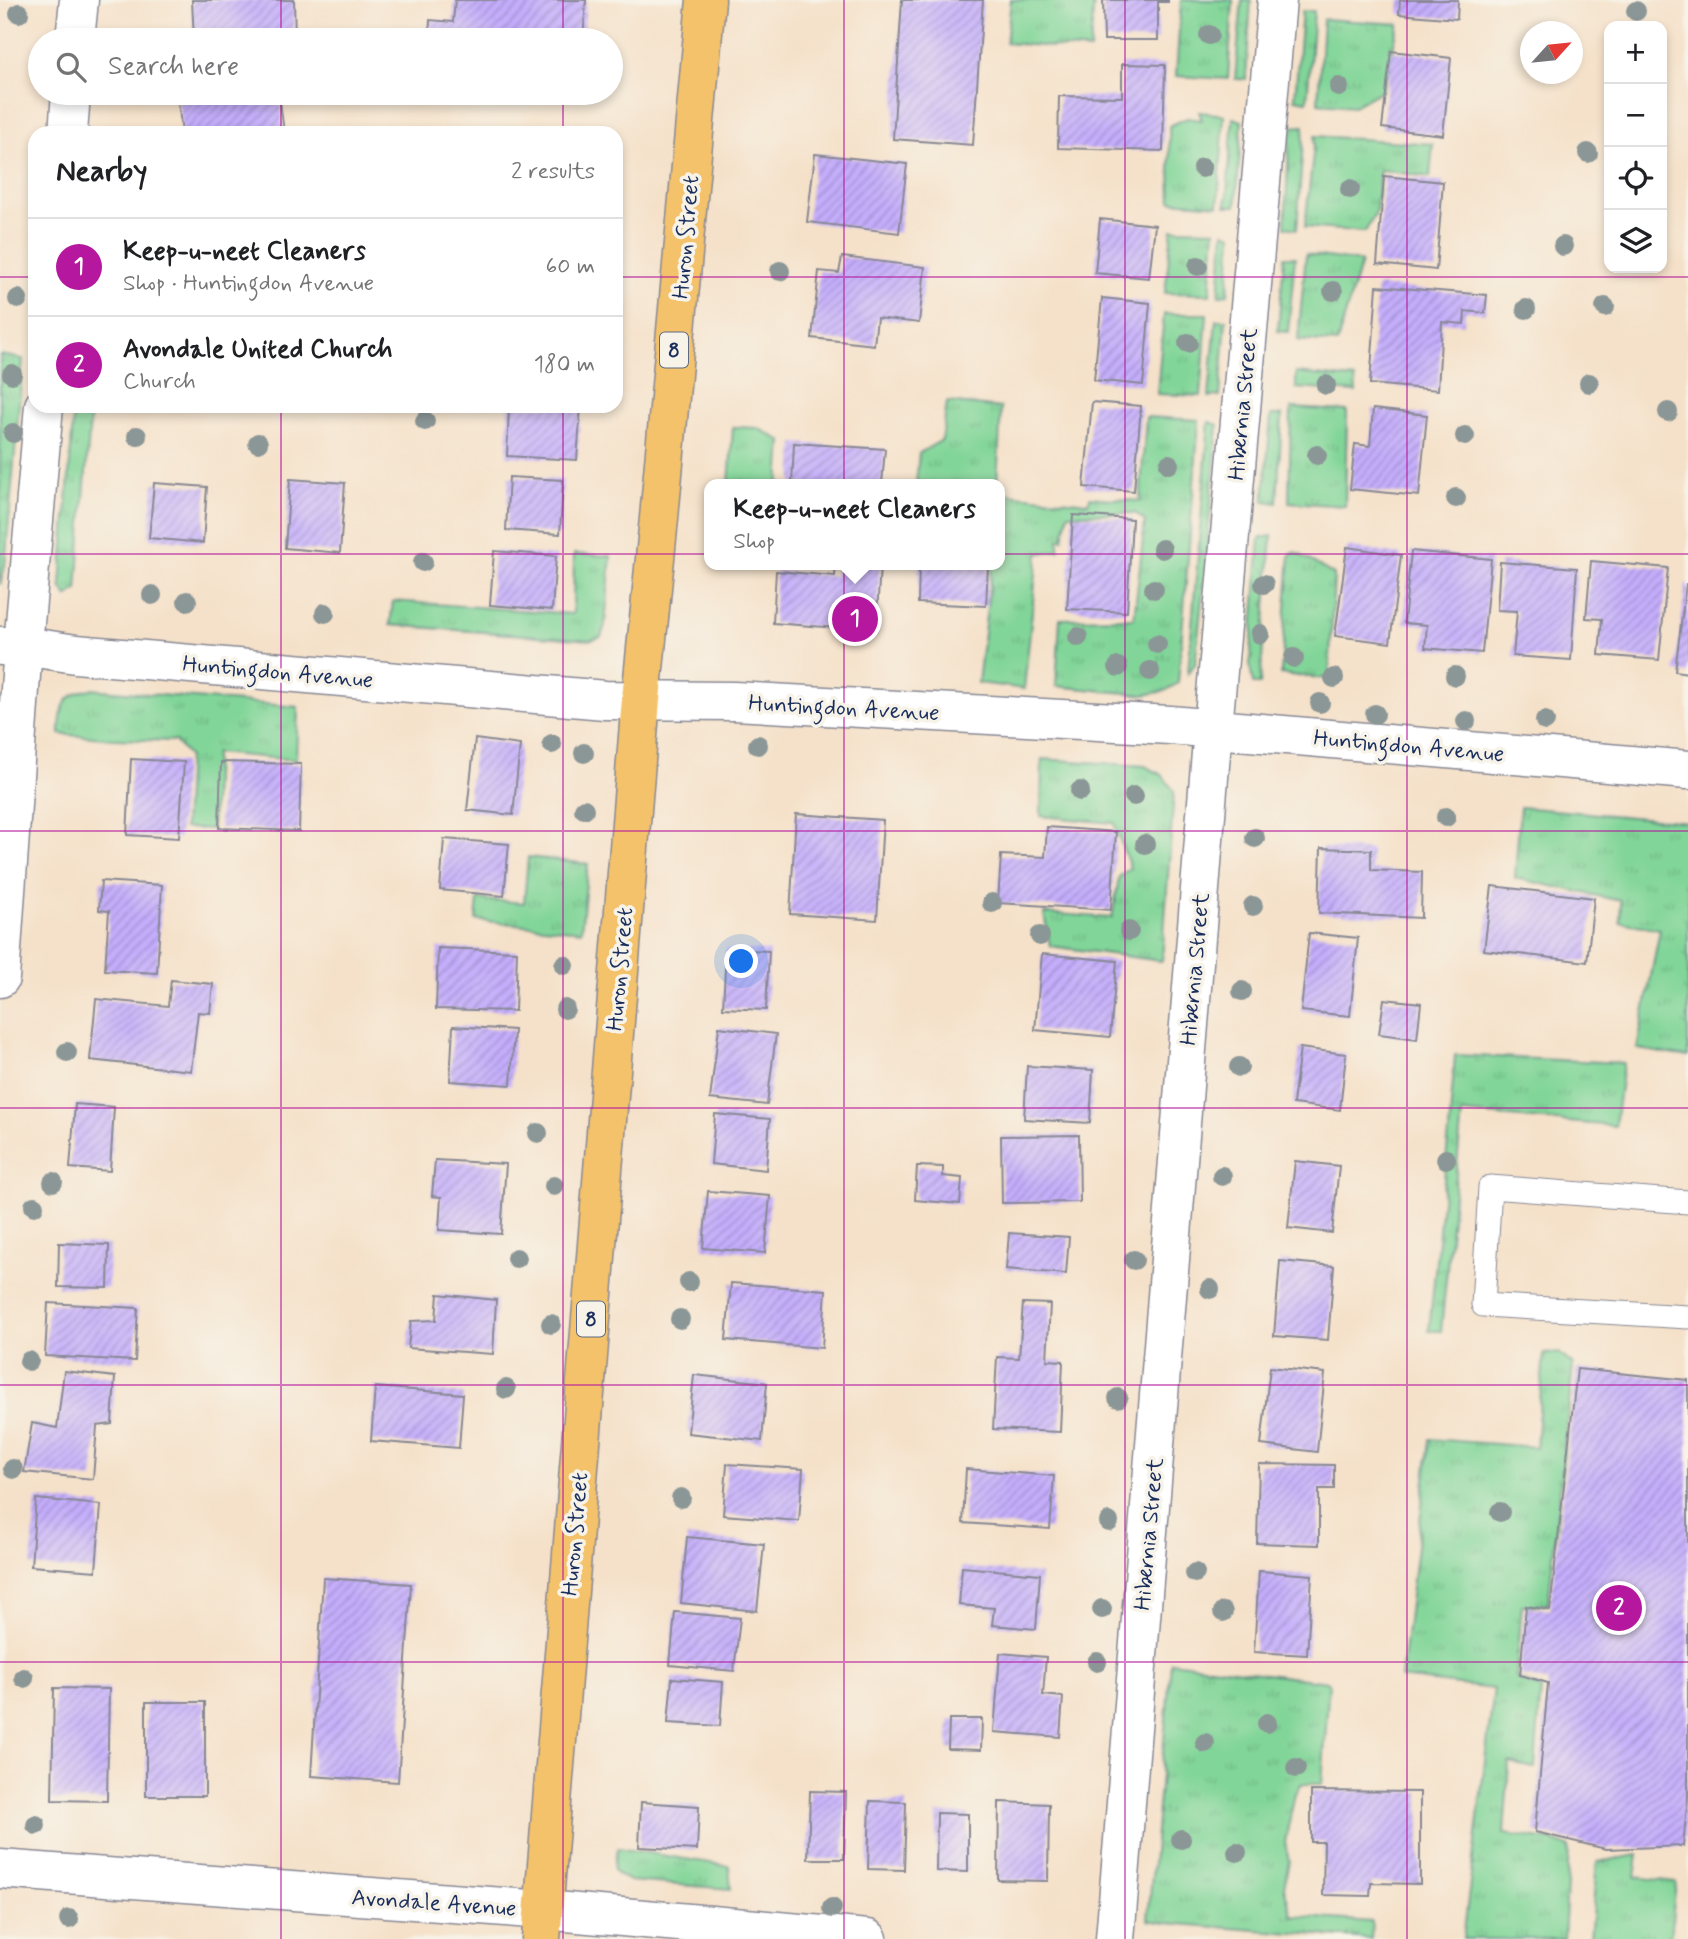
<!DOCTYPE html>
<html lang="en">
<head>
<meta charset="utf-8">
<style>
	:root { --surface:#fff; --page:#f2f2f2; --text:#202124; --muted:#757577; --line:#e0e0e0; --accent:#b5179e }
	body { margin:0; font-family:Mynerve,sans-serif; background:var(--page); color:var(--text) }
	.controls { position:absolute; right:21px; top:21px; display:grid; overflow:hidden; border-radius:14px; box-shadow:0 4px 10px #0003 }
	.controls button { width:63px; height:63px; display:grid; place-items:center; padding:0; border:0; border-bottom:2px solid var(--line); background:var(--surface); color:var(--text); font:35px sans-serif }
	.compass { position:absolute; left:1520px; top:21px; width:63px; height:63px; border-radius:50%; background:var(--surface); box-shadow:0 4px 10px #0003; rotate:63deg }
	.you { position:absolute; left:742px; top:962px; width:24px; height:24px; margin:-18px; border:5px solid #fff; border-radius:50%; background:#1a73e8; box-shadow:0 0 0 10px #1a73e833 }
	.badge { display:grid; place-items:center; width:46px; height:46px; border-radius:50%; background:var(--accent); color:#fff; font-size:23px; font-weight:700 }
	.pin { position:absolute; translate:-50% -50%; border:4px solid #fff; box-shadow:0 2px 7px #0006 }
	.popup { position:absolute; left:704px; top:479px; width:301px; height:91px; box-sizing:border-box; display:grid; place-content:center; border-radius:14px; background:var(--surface); filter:drop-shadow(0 2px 5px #0005); font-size:23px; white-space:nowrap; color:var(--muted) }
	.popup b { font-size:26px; color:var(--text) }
	.popup::after { content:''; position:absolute; left:50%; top:100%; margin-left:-14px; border:14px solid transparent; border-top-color:var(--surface) }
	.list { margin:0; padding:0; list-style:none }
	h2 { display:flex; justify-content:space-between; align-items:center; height:91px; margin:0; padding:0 28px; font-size:30px }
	h2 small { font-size:23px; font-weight:400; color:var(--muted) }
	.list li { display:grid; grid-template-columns:46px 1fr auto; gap:21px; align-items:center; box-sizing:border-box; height:98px; padding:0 28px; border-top:2px solid var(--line) }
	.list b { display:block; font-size:26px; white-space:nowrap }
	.list p { margin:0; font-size:23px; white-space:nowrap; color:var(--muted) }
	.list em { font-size:23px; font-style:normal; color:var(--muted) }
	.icon { flex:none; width:38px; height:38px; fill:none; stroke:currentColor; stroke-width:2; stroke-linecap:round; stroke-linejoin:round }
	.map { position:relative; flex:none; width:1688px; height:1939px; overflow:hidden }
	.search { position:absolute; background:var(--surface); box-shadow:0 4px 10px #0003; left:28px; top:28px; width:595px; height:77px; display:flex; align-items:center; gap:18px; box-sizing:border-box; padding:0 24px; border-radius:38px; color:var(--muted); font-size:26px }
	.panel { position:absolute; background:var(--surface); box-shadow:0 4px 10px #0003; left:28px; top:126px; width:595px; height:287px; border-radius:21px }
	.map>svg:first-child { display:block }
	.grass { fill:url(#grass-tufts); stroke:#4e827b; stroke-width:2 }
	.building { fill:url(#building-hatch) }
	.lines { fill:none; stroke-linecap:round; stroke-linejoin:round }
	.lane-casing { stroke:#888894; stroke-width:25 }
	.street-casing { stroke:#888894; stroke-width:41 }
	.primary-casing { stroke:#888894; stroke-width:41 }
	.lane { stroke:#fff; stroke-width:23 }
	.street { stroke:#fff; stroke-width:38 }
	.primary { stroke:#f4c26a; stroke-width:38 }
	.tree { fill:#8b9696 }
	.grid { fill:none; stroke:#b5179e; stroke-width:2; stroke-opacity:0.55 }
	.labels { text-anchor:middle; stroke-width:7; stroke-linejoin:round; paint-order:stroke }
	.shield { fill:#f7f3e8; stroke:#5d6a87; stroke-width:2 }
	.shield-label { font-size:21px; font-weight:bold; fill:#1b2f5e }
	.street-label { font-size:23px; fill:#1b2f5e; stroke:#f7f3e8 }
</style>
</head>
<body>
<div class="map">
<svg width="1688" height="1939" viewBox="0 0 1688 1939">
	<defs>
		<pattern id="grass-tufts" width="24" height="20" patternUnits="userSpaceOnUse" patternTransform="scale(1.75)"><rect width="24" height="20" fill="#81d598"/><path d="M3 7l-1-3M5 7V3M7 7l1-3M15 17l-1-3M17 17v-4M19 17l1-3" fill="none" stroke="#6fb785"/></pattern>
		<pattern id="building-hatch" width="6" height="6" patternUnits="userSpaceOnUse" patternTransform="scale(1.75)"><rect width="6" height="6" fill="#c5aefc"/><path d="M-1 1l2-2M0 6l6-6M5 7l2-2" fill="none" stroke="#9f8ecf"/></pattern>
	</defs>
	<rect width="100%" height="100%" fill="#f7f3e8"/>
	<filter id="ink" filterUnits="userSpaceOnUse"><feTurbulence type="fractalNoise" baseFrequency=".0143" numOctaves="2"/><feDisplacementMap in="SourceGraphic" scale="14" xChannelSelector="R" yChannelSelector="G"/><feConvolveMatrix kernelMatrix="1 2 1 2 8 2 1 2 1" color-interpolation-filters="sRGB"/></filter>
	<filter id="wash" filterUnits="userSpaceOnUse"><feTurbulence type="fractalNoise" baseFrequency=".00686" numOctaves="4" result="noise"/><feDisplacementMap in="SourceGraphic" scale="28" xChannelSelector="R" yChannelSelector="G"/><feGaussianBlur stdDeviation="1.57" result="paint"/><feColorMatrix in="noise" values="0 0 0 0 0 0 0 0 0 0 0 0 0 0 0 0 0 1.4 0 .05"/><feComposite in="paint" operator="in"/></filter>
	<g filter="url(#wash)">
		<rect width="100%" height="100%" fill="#f5e1c9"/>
		<path class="grass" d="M1011 0H1094L1090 50 1006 43Z
			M1181 0H1233L1228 79 1176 76Z
			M1242 0H1251L1246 79H1235Z
			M1302 11H1314L1307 101 1295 99Z
			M1323 19 1399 24 1382 90 1354 106 1318 103Z
			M1199 112 1224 115 1218 205 1171 201 1169 126 1187 118 1202 120Z
			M1233 118 1242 121 1236 206H1226Z
			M1304 126 1297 229 1285 227 1290 127Z
			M1315 136 1433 144 1430 177 1380 170 1376 213 1365 232 1305 227Z
			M1172 229 1215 230 1210 294 1165 293Z
			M1224 232 1232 235 1228 294 1219 295Z
			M1306 254 1361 262 1337 343 1298 340Z
			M1284 257H1295L1288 332 1278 331Z
			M1164 314H1207L1201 396 1157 394Z
			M1216 320H1226L1220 396 1209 397Z
			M0 355 23 359 5 565 0 585Z
			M1296 373 1355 379 1356 392 1296 388Z
			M947 402 1001 408 997 484H916L919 453 942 440Z
			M74 406H91L77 590 67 597 61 586Z
			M1291 408 1347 411 1345 506 1289 502Z
			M1271 415H1282L1277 503 1264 501Z
			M1146 417 1199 420 1178 683 1165 691 1144 695 1056 686 1060 619 1134 618 1145 521 1135 513 1068 514 1063 539H1059V550L1038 554 1024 689 978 683 992 565H1000V493L1088 503 1090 497 1140 501Z
			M1209 422 1218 425 1204 582 1195 664 1188 673Z
			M733 427 758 428 782 441 779 484H729Z
			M1272 536 1260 684H1253L1250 665 1260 538Z
			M1296 552 1334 575 1329 679 1281 674 1290 555Z
			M574 554 611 556 605 625 601 637 591 640 390 625 393 601 573 614Z
			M91 689 298 707 296 760 215 753 212 829 184 828 188 756 175 741 114 739 60 734C60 708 63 694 91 689Z
			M1042 759 1145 766 1162 775 1174 791 1162 961 1050 946 1044 913 1112 918 1119 877 1130 868 1114 823 1041 816Z
			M1520 807 1688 822V1057L1637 1049 1660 929 1620 922 1621 901 1515 878Z
			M528 857 588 864 581 931 476 920 478 899 524 903Z
			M1455 1055 1623 1063 1615 1126 1462 1113 1441 1331H1429L1449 1131Z
			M1559 1353 1573 1365 1548 1605H1522L1516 1678 1541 1689 1535 1768 1509 1763 1504 1834 1550 1840 1569 1847 1564 1939H1463L1494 1689 1401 1678 1430 1439 1536 1447 1544 1354Z
			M1171 1662 1329 1682 1322 1784H1301L1295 1794 1285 1842 1289 1861 1284 1887 1292 1916 1372 1922 1371 1939 1165 1923 1148 1920Z
			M618 1848 729 1866 731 1889 630 1881C608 1871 613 1870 618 1848Z
			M1638 1855 1635 1877 1676 1882 1670 1939H1590L1597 1862Z"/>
		<g id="blocks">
			<path class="building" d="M192 0H294L295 40H194Z
				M455 0H586L583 40H429L430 20 453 22Z
				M902 0H983L973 145 893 139Z
				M1103 0H1168V2H1158V40H1104Z
				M1400 0H1458L1457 19 1399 14Z
				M1391 51 1451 58 1443 135 1382 128Z
				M1122 64 1165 65 1163 151 1058 148 1059 96 1122 97Z
				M177 93H279L284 133H182Z
				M815 154 907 164 899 233 807 222Z
				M1384 176 1443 182 1436 270 1377 264Z
				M1100 219 1155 225 1149 278 1095 273Z
				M842 257 925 267 919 323 877 318 874 345 812 338 819 271 839 273Z
				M1377 286 1487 295 1485 313 1465 311 1464 324 1442 322 1438 390 1370 384Z
				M1102 298 1150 303 1143 385 1094 380Z
				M1092 402 1141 406 1134 491 1084 487Z
				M509 406H581L577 460 507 456Z
				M1373 409 1427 415 1419 496 1350 489 1355 444 1370 446Z
				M794 443 885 449 882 484H792Z
				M509 477 563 480 560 534 506 530Z
				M290 479 345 483 340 553 285 548Z
				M154 483 207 487 203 543 149 538Z
				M1073 515 1132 519 1127 612 1067 609Z
				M1347 547 1401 555 1390 643 1335 636Z
				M494 551 556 556 552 610 490 605Z
				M1411 551 1491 559 1482 653 1425 648 1427 625 1404 623Z
				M1591 561 1668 568 1659 660 1599 655 1602 619 1586 618Z
				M1500 562 1577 568 1571 660 1513 656 1517 611 1497 610Z
				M836 565H880L876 631 773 623 776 571 835 576Z
				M919 565H988L986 606 918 603Z
				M1686 584H1688V673L1675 671Z
				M475 739 520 745 513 815 467 810Z
				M131 759 184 762 179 838 127 835Z
				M221 762 301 764 299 831 219 828Z
				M796 814 883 820 877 920 790 914Z
				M1047 827 1116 832 1111 910 998 903 1001 855 1045 857Z
				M444 839 509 844 504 896 440 890Z
				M1321 848 1371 850V870L1422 872 1421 918 1319 913Z
				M101 881 162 885 157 973 105 970 109 911 99 910Z
				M1492 886 1594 898 1587 962 1484 950Z
				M1309 933 1358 938 1350 1016 1301 1011Z
				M438 948 517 951 515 1011 436 1009Z
				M726 949 769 951 766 1010 723 1008Z
				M1042 954 1117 961 1110 1037 1035 1030Z
				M171 980 213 984 210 1013 198 1012 191 1071 90 1060 96 999 168 1006Z
				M1384 999 1421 1003 1417 1039 1379 1034Z
				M453 1026 514 1030 511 1085 450 1081Z
				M719 1027 776 1034 767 1105 710 1099Z
				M1300 1048 1346 1054 1340 1110 1293 1104Z
				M1027 1066 1093 1070 1090 1123 1024 1119Z
				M75 1104 114 1107 110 1171 70 1168Z
				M715 1114 770 1119 766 1170 711 1164Z
				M1079 1135 1080 1202 1002 1203 1001 1136Z
				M435 1160 506 1164 501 1234 439 1230 441 1197 432 1196Z
				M1295 1161 1339 1166 1332 1233 1288 1228Z
				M917 1166 943 1167V1176L962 1178 960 1204 915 1200Z
				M708 1191 770 1196 765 1253 703 1248Z
				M1009 1233 1069 1237 1066 1274 1006 1269Z
				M59 1243 109 1245 108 1288 58 1287Z
				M1280 1261 1334 1266 1328 1340 1274 1336Z
				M731 1283 826 1290 822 1348 726 1340Z
				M438 1294 496 1300 493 1354 408 1348 411 1321 436 1320Z
				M48 1303 138 1308 135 1361 45 1356Z
				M1023 1303 1050 1304 1047 1360 1063 1361 1060 1432 993 1429 997 1357 1019 1358Z
				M1270 1367 1325 1373 1317 1452 1261 1445Z
				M1577 1369 1688 1380V1796L1683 1846 1606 1849 1535 1832 1548 1683 1520 1675 1526 1606 1550 1610Z
				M64 1371 115 1377 112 1424 97 1426 93 1479 24 1472 32 1423 57 1428Z
				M694 1375 767 1383 762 1441 688 1433Z
				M375 1387 463 1394 459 1448 371 1441Z
				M727 1464 803 1469 799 1521 723 1515Z
				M1259 1464 1334 1465V1489H1319V1545L1257 1543Z
				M966 1469 1054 1476 1050 1529 963 1523Z
				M36 1499 101 1505 96 1571 31 1566Z
				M687 1537 764 1544 757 1611 681 1603Z
				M962 1567 1040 1574 1036 1629 992 1625 994 1608 959 1605Z
				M1259 1571 1312 1575 1307 1655 1254 1652Z
				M323 1578 411 1584 398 1782 311 1776Z
				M675 1612 740 1618 734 1671 670 1665Z
				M1000 1653 1046 1657 1043 1695 1063 1697 1060 1737 994 1732Z
				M672 1678 723 1682 720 1726 668 1723Z
				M54 1688 109 1689 107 1801 52 1800Z
				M146 1702H205V1796H146Z
				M949 1719H982L981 1750 948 1749Z
				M810 1791 846 1792 844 1859H808Z
				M1311 1791 1420 1792V1884L1371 1883 1370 1896 1323 1895 1324 1842H1311Z
				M870 1801 906 1802 904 1870 868 1869Z
				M641 1802 699 1806 697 1850 639 1847Z
				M999 1802 1049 1804 1048 1881 998 1880Z
				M937 1813 968 1814V1872L936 1871Z"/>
		</g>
	</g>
	<g filter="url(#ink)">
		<use href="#blocks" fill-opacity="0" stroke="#888894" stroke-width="2"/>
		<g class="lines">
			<defs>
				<path id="lane" d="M1688 1202 1490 1187 1483 1305 1688 1317"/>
				<path id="street" d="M75 40 79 0
					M68 133 71 93
					M0 646H23L76 654 605 700 734 701 1170 725 1688 770
					M0 978 23 646 44 406
					M0 1869 544 1910 868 1939
					M1115 1939 1213 728 1277 0"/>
				<path id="primary" d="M541 1939 641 699 659 518 706 0"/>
			</defs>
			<use href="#lane" class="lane-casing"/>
			<use href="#street" class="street-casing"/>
			<use href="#primary" class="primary-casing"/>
			<use href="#lane" class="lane"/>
			<use href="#street" class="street"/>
			<use href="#primary" class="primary"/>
		</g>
		<g class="tree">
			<circle cx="1636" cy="11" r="10"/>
			<circle cx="19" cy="13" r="10"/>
			<circle cx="1209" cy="35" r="10"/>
			<circle cx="1339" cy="87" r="10"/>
			<circle cx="1588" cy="153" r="10"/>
			<circle cx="1202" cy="168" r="10"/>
			<circle cx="1350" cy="189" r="10"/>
			<circle cx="1563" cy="246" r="10"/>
			<circle cx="1198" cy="266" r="10"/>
			<circle cx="780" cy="271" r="10"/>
			<circle cx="1333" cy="291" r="10"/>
			<circle cx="18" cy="299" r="10"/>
			<circle cx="1605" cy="307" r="10"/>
			<circle cx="1526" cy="309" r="10"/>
			<circle cx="1188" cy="343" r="10"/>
			<circle cx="12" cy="374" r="10"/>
			<circle cx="1589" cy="383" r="10"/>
			<circle cx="1326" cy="385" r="10"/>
			<circle cx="1668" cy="412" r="10"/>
			<circle cx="425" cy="421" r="10"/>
			<circle cx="13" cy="433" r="10"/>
			<circle cx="137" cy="436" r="10"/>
			<circle cx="1465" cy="436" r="10"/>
			<circle cx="258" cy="443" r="10"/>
			<circle cx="1317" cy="455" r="10"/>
			<circle cx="1169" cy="464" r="10"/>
			<circle cx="1456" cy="498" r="10"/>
			<circle cx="1162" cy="549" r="10"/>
			<circle cx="423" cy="562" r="10"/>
			<circle cx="1264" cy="584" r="10"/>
			<circle cx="1154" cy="589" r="10"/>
			<circle cx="152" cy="595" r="10"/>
			<circle cx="187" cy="601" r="10"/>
			<circle cx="325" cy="613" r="10"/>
			<circle cx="1260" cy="634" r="10"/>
			<circle cx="1078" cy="637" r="10"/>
			<circle cx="1157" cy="644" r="10"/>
			<circle cx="1294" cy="658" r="10"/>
			<circle cx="1118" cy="667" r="10"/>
			<circle cx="1150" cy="671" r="10"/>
			<circle cx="1455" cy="676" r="10"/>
			<circle cx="1334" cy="678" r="10"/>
			<circle cx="1320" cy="703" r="10"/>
			<circle cx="1375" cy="714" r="10"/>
			<circle cx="1466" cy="721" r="10"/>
			<circle cx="1545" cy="721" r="10"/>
			<circle cx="552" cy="744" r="10"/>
			<circle cx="758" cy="745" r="10"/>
			<circle cx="584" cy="753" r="10"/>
			<circle cx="1080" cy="791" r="10"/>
			<circle cx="1134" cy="796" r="10"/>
			<circle cx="584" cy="809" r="10"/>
			<circle cx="1446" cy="817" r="10"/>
			<circle cx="1255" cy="838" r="10"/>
			<circle cx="1145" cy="844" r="10"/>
			<circle cx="992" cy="903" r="10"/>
			<circle cx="1253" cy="906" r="10"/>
			<circle cx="1129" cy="931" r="10"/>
			<circle cx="1040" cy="936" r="10"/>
			<circle cx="564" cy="965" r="10"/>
			<circle cx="1242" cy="991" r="10"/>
			<circle cx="565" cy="1009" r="10"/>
			<circle cx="67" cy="1052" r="10"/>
			<circle cx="1239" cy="1067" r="10"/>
			<circle cx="538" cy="1133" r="10"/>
			<circle cx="1446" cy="1159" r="10"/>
			<circle cx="1222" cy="1176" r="10"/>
			<circle cx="53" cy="1182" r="10"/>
			<circle cx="554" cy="1186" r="10"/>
			<circle cx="34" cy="1206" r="10"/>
			<circle cx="516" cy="1258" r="10"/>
			<circle cx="1134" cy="1260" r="10"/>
			<circle cx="689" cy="1282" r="10"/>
			<circle cx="1210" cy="1289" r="10"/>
			<circle cx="680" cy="1319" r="10"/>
			<circle cx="551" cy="1324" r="10"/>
			<circle cx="29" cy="1361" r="10"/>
			<circle cx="506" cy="1389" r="10"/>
			<circle cx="1118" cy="1398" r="10"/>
			<circle cx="13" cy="1469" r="10"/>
			<circle cx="681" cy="1498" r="10"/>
			<circle cx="1500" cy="1512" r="10"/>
			<circle cx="1109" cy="1522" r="10"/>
			<circle cx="1195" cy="1573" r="10"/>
			<circle cx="1102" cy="1609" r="10"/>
			<circle cx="1223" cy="1612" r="10"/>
			<circle cx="1097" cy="1662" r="10"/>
			<circle cx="24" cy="1678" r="10"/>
			<circle cx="1267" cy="1723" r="10"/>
			<circle cx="1205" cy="1743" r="10"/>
			<circle cx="1296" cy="1768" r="10"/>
			<circle cx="36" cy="1825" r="10"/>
			<circle cx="1181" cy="1839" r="10"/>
			<circle cx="1237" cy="1852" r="10"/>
			<circle cx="832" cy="1908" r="10"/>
			<circle cx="69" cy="1919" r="10"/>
		</g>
	</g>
	<path class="grid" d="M281 0V40M563 0V40M844 0V1939M1125 0V1939M1407 0V1939M281 93V133M563 93V133M0 277H35M616 277H1688M281 406V1939M563 406V1939M0 554H1688M0 831H1688M0 1108H1688M0 1385H1688M0 1662H1688"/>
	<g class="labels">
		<g class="shield">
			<rect x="660" y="332.5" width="28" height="35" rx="5"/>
			<rect x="577" y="1301.5" width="28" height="35" rx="5"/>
		</g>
		<g class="shield-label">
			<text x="674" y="357">8</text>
			<text x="591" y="1326">8</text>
		</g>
		<g class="street-label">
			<text transform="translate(685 237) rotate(-85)" y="8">Huron Street</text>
			<text transform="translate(1242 404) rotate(-85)" y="8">Hibernia Street</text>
			<text transform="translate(278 671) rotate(5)" y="8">Huntingdon Avenue</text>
			<text transform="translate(844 707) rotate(3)" y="8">Huntingdon Avenue</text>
			<text transform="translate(1409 745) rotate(5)" y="8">Huntingdon Avenue</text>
			<text transform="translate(619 969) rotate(-85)" y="8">Huron Street</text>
			<text transform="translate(1194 969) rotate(-85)" y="8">Hibernia Street</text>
			<text transform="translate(574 1534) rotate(-85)" y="8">Huron Street</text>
			<text transform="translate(1148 1534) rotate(-85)" y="8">Hibernia Street</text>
			<text transform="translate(434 1902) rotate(4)" y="8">Avondale Avenue</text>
		</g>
	</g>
</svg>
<div class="controls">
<button>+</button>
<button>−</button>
<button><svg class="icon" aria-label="locate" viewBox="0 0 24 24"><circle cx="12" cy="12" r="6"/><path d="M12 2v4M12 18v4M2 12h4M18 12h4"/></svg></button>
<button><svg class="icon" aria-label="layers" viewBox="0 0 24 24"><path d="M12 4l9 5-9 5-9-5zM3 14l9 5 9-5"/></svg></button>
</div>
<svg class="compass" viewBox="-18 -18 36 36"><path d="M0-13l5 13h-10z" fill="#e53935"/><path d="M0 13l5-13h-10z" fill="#757577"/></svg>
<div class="you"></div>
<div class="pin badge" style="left:855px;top:619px">1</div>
<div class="popup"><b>Keep-u-neet Cleaners</b>Shop</div>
<div class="pin badge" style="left:1619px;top:1608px">2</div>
<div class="search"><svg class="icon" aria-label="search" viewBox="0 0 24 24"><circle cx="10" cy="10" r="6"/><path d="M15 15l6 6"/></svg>Search here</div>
<section class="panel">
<h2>Nearby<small>2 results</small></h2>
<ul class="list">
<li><span class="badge">1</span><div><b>Keep-u-neet Cleaners</b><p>Shop · Huntingdon Avenue</p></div><em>60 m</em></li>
<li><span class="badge">2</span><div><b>Avondale United Church</b><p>Church</p></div><em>180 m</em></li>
</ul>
</section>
</div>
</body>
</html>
